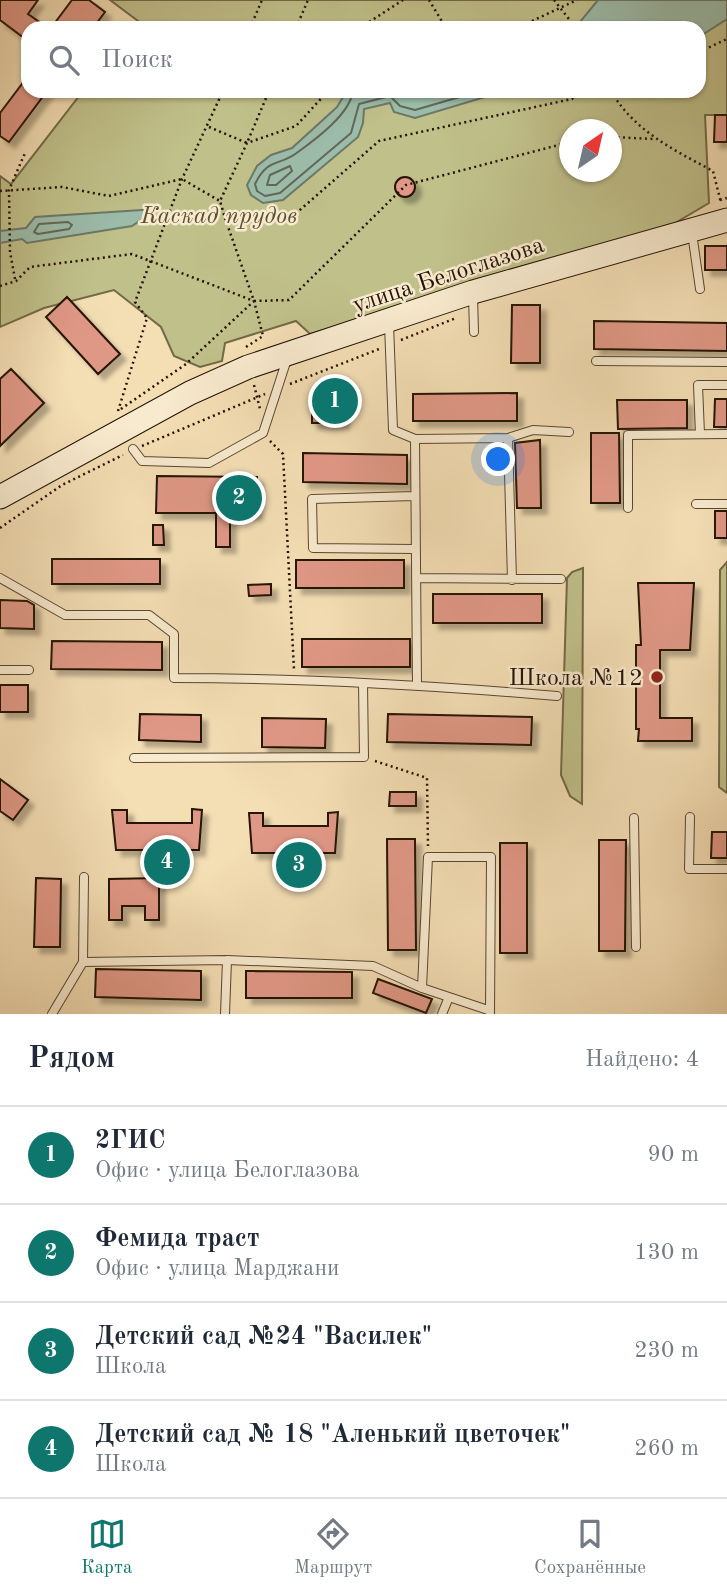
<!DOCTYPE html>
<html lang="ru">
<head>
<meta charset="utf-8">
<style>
	:root { --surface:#fff; --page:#f6f6f7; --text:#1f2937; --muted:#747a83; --line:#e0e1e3; --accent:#0f766e }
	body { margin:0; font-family:"Old Standard TT",serif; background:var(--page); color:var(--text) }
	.compass { position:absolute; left:559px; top:119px; width:63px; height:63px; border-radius:50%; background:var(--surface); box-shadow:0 2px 5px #0004; rotate:34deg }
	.you { position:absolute; left:499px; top:460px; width:24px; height:24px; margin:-18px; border:5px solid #fff; border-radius:50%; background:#1a73e8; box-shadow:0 0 0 10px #1a73e833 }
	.badge { display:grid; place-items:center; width:46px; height:46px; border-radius:50%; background:var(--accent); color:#fff; font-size:23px; font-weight:700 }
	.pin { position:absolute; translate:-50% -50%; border:4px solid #fff; box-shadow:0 2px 7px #0006 }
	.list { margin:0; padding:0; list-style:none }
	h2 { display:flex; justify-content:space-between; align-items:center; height:91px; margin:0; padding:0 28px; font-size:30px }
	h2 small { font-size:23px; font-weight:400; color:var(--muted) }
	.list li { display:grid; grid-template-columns:46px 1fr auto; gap:21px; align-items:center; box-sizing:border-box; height:98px; padding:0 28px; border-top:2px solid var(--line) }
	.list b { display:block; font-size:26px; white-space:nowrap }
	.list p { margin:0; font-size:23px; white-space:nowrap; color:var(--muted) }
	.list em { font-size:23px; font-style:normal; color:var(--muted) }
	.icon { flex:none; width:38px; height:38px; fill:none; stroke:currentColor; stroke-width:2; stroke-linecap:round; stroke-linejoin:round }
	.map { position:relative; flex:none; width:727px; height:1014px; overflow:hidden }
	.search { position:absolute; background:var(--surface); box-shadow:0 2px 5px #0004; left:21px; right:21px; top:21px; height:77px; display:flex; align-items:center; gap:18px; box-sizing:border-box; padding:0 24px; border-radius:21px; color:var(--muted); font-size:26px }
	.sheet { height:483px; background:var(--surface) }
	nav { display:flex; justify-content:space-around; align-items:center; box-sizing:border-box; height:98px; border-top:2px solid var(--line); background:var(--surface); font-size:19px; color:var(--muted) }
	nav a { display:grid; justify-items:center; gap:4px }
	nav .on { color:var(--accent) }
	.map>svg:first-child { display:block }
	.green { fill:#c0c08a; stroke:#726a47; stroke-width:2; fill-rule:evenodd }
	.water { fill:#9cbcaa; stroke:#6c7868; stroke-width:2 }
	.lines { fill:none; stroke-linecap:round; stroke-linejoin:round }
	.shore { stroke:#606857; stroke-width:2 }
	.building { fill:#e09886; stroke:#251304; stroke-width:2; filter:url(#shadow) }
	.lane-casing { stroke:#594630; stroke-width:10 }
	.secondary-casing { stroke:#251304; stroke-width:25 }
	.path { stroke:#251304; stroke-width:2.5; stroke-dasharray:2 3.5; stroke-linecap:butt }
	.lane { stroke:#f8eace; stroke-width:8 }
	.secondary { stroke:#f8eace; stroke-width:23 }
	.poi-dot { fill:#8f2418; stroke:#f8eace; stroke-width:2.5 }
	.labels { text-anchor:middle; stroke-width:5; stroke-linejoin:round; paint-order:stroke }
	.park-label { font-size:24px; font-style:italic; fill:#5b5033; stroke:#f8eace }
	.street-label { font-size:24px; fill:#251304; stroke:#f8eace }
	.poi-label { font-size:24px; fill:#251304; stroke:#f8eace; text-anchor:end }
</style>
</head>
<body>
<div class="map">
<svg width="727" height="1014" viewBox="0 0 727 1014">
	<defs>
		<filter id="shadow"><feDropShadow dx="6" dy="6" stdDeviation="2" flood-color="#0004"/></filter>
	</defs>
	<rect width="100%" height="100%" fill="#f4deb4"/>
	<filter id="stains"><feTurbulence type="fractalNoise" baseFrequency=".00286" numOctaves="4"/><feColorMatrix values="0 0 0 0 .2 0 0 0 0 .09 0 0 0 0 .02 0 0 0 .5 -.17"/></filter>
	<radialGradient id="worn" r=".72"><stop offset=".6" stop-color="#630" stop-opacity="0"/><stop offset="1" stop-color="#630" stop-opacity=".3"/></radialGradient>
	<path class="green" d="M110 0H727V115H705L709 203 675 223 310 334 296 321 225 343 222 361 200 367 174 356 161 327 114 290 44 308 0 327V176L11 184 83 91H699V28H133L138 21ZM570 130H612V172H570Z
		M727 562V793L719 787 720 570Z
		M583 568 582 804 570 796 561 775 567 578 572 572Z"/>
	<path class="water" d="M598 0H727V19L699 37V28H575Z
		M505 91 415 118 394 112 390 103 364 109 363 123 358 137 283 200 263 203 251 195 247 185 257 166 271 155 292 148 337 107 346 92Z
		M157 209 132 226 27 243 22 239 0 243V231L26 228 35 217Z"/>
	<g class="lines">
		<path class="shore" d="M353 91C350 114 316 139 298 152 279 167 268 157 255 184L257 191 265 196 280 193 351 133 359 104 390 96 400 106 415 110 480 91
			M290 166 292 171 276 185H267L270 175Z
			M68 222 72 225 69 229 38 234 34 232 39 224Z"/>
	</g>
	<path class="building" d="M0 0H38L28 14 48 28H28V41L0 20Z
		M72 0H89L105 12 93 28H51Z
		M28 76V91H47L9 142 0 136V113Z
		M715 115H727V142H714Z
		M395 187a10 10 0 1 1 20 0a10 10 0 1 1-20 0Z
		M705 246H727V270H705Z
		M67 297 120 354 98 374 46 317Z
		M512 305H540V363H511Z
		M594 321 727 323V351L594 349Z
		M11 369 44 403 0 446V379Z
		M312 393H343V423H312Z
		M517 393V421H413V394Z
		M715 399H727V427H714Z
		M617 400H687V428L618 429Z
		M591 433H619L620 503H591Z
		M540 440 541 508H517L515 443Z
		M303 453 407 455V484L303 482Z
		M157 476 257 477 256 514 230 513V547H216V513H156Z
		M715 511H727V538H715Z
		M153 525H163L164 545H153Z
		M52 559H160V584H52Z
		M296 560H404V588H296Z
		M638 583H694L690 650H660V718H692V741H638L639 729H636V645H641Z
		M271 584V595L249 596 248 585Z
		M433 594H542V623H433Z
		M0 600 27 601 34 605V629L0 628Z
		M302 639H410V667H302Z
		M52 641 162 642V670L51 669Z
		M0 685H28V712H0Z
		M140 714 201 715V742L139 740Z
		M388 714 532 717 531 745 387 742Z
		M262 718 326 719 325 748 262 747Z
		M0 779 28 800 13 820 0 811Z
		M390 792H416V806H389Z
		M192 809 202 810 199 850H116L112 810H127V823H192Z
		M338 812 335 853H252L249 813H263V826H328V813Z
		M712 832H727V858H711Z
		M387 839H415L416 950H388Z
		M599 840H626L625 951H599Z
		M500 843H527V953H500Z
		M36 878 61 879 60 947H34Z
		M159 878V920H145V906H122V920H109V879Z
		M96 969 201 971V1000L95 997Z
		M246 971 352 972V998H246Z
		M378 979 432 999 426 1013 373 993Z"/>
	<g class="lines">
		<defs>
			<path id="lane" d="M692 233 700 289
				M473 295 474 332
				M389 324 393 430 415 439 417 684
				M596 361 727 362
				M700 434 698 385H727
				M508 438 512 580
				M415 439 508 438 533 430 569 432
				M133 449 142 461 209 463 263 433 287 359
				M414 496 312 499 313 548 415 549
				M696 504H727
				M628 508V435L727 434
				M0 578 65 615H149L174 634V678C302 678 429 685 557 696
				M416 578 561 579
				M0 670H29
				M134 758 364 757 363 683
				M690 817 689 869H727
				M634 818 636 947
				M83 962 227 960 373 966 422 988 488 1010
				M422 988 428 857H491L490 1014
				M52 1014 83 962 84 877
				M225 1014 227 960
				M442 1014 449 997"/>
			<path id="secondary" d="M0 497 190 393 248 367 473 292 727 220"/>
		</defs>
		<use href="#lane" class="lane-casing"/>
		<use href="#secondary" class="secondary-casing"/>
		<path class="path" d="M429 0 446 28
			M554 0 576 28
			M250 28 262 0
			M296 28 308 0
			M360 28 403 0
			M517 28 577 0
			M699 52 727 39
			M328 91 296 126 247 143 220 201 225 218 271 221 293 216 379 141 572 99 577 91
			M611 91C634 131 674 150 713 171L721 203
			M209 127 247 143 269 91
			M612 137 654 139
			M0 191 62 187 109 196 182 179 220 201
			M720 200 727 198
			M225 218 254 301 289 300 406 185 570 142
			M15 279 10 252 9 190 25 153
			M0 286 16 281 30 267 132 254 254 301 186 364 118 411
			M401 340 456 318
			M246 347 263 336 254 301
			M290 384 379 349
			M254 385 260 409
			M118 411 147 318 135 302 182 179 223 91
			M270 441 283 454 294 670
			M142 446 265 394
			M0 528 62 485 123 455
			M375 761 427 778 428 846"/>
		<use href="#lane" class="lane"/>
		<use href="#secondary" class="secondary"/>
	</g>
	<circle class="poi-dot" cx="657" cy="677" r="7"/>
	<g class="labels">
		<g class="park-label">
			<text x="219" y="223">Каскад прудов</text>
		</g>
		<g class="street-label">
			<text transform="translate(448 274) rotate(-18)" y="8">улица Белоглазова</text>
		</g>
		<g class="poi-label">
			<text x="643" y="685">Школа №12</text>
		</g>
	</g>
	<rect width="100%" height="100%" filter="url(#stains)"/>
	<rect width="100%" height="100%" fill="url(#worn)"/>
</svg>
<svg class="compass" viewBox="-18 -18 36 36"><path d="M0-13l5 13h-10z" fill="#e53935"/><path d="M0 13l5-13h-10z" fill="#747a83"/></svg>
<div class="you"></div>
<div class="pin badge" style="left:335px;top:401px">1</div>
<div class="pin badge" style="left:239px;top:498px">2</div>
<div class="pin badge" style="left:299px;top:865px">3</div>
<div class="pin badge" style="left:167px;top:862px">4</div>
<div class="search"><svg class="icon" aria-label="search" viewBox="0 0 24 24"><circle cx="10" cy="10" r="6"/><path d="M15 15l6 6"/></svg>Поиск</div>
</div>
<section class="sheet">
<h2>Рядом<small>Найдено: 4</small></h2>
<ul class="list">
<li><span class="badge">1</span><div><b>2ГИС</b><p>Офис · улица Белоглазова</p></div><em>90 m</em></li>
<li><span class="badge">2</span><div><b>Фемида траст</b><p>Офис · улица Марджани</p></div><em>130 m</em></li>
<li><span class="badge">3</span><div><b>Детский сад №24 &quot;Василек&quot;</b><p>Школа</p></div><em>230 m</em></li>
<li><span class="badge">4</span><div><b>Детский сад № 18 &quot;Аленький цветочек&quot;</b><p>Школа</p></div><em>260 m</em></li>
</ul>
</section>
<nav>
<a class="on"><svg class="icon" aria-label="map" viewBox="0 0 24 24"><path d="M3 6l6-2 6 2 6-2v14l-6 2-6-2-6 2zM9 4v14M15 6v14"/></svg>Карта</a>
<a><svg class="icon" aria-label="directions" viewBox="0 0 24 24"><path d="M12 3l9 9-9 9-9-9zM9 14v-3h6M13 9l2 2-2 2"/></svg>Маршрут</a>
<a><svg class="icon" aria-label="saved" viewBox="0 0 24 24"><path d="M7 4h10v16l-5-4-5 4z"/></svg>Сохранённые</a>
</nav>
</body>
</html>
